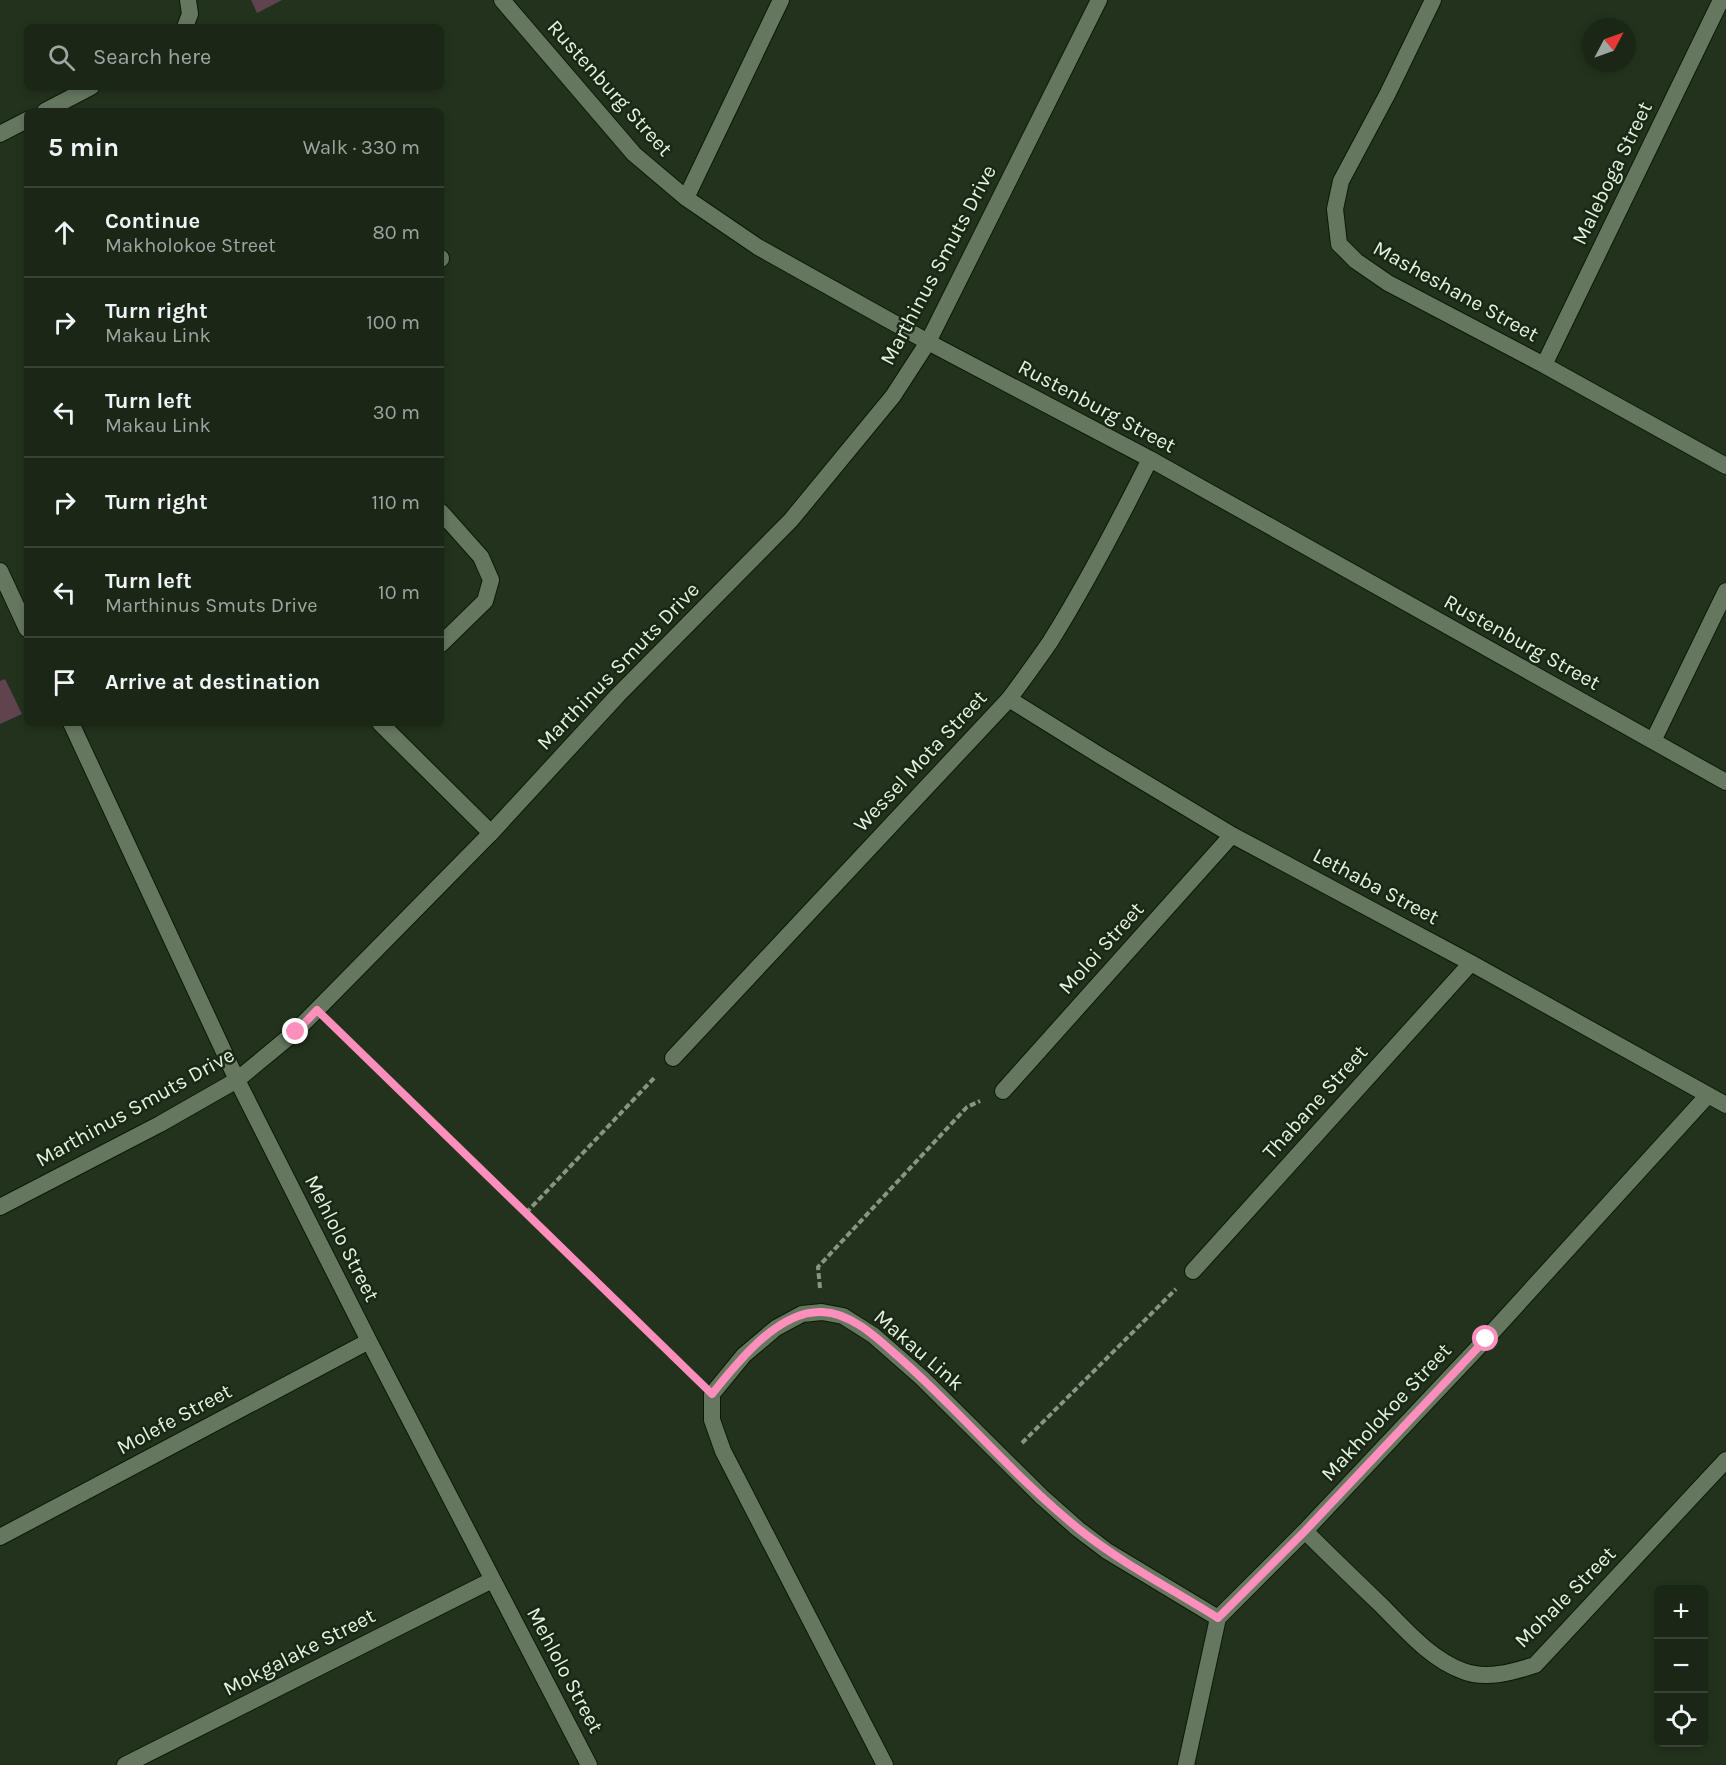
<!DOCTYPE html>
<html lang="en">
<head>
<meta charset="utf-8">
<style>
	:root { --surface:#1a2616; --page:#232e1f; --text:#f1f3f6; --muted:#9fa5a1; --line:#384335 }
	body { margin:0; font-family:Karla,sans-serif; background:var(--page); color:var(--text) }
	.controls { position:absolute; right:18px; bottom:18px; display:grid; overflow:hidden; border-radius:9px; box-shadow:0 3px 9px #0003 }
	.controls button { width:54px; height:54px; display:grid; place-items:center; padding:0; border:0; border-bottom:2px solid var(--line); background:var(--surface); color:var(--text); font:30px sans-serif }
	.compass { position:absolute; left:1582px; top:18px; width:54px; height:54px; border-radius:50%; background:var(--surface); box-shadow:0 3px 9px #0003; rotate:49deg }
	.stop { position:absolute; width:18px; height:18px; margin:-14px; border:4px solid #fe8ebc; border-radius:50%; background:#fff }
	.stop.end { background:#fe8ebc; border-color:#fff; box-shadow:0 2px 6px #0008 }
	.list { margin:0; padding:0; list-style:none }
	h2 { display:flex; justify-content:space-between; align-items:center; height:78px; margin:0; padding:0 24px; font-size:26px }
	h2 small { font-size:20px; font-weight:400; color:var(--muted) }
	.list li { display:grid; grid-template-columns:39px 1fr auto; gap:18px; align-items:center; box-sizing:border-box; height:90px; padding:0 24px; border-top:2px solid var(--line) }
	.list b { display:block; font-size:22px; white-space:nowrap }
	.list p { margin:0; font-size:20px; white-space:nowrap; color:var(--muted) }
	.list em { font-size:20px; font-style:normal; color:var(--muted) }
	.icon { flex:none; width:33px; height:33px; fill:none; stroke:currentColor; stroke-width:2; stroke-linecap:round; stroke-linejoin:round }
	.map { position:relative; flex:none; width:1726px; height:1765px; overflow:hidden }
	.search { position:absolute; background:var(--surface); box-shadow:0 3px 9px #0003; left:24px; top:24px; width:420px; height:66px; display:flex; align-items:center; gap:15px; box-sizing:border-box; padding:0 21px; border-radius:9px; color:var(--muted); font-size:22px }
	.panel { position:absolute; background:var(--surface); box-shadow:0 3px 9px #0003; left:24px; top:108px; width:420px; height:618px; border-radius:9px }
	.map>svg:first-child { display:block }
	.building { fill:#5f444e }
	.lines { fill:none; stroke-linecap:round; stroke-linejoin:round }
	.service-casing { stroke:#0c1907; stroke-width:18 }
	.minor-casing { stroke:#0c1907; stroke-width:18 }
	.tertiary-casing { stroke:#0c1907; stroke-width:18 }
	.path { stroke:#899584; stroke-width:4; stroke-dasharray:6 3; stroke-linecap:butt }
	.service { stroke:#667760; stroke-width:16 }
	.minor { stroke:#667760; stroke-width:16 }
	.tertiary { stroke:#667760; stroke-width:16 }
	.route { stroke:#fe8ebc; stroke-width:8 }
	.labels { text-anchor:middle; stroke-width:5; stroke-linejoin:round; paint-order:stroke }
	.street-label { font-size:21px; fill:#e7f1e3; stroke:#192814 }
</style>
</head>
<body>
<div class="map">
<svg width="1726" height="1765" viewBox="0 0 1726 1765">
	<rect width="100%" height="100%" fill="#23321d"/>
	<path class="building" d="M251 0H282L257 13Z
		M5 679 22 714 0 724V681Z"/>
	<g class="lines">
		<defs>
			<path id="service" d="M441 258V259
				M441 512 481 557 491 580 485 601 441 644
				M380 723 491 833"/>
			<path id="minor" d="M502 0 634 154 686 198 758 247 928 342 1150 459 1726 782
				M1433 0 1388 93 1341 181 1335 209 1339 244 1356 261 1388 283 1544 365 1726 466
				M185 27 190 14 188 0
				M45 111 91 87
				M0 134 27 120
				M686 198 781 0
				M1544 365 1721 0
				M0 571 27 629
				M1009 699 1099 755 1232 835 1471 963 1726 1105
				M71 723 237 1080 369 1341 589 1765
				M1653 741 1726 591
				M673 1058 1009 699C1023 680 1037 661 1050 642 1087 583 1119 521 1150 459
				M1003 1091 1232 835
				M1193 1271 1471 963
				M1305 1531C1330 1556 1356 1581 1381 1605 1405 1629 1430 1659 1463 1671 1486 1680 1513 1672 1535 1665L1726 1460
				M0 1537 369 1341
				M125 1765 492 1580
				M885 1765 723 1451 712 1420V1394L744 1355 776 1328 802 1314 822 1312 843 1316 873 1335 922 1378 1042 1497 1078 1529 1107 1551 1218 1618
				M1186 1765 1218 1618 1305 1531 1486 1339 1708 1095"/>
			<path id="tertiary" d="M0 1207 160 1124 237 1080 295 1032 491 833 618 695 791 520 893 396 928 342 1099 0"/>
		</defs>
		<use href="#service" class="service-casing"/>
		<use href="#minor" class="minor-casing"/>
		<use href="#tertiary" class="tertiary-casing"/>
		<path class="path" d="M334 1026 694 1377
			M526 1213 656 1076
			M820 1288 818 1267 967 1107 980 1101
			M1022 1443 1176 1289"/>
		<use href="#service" class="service"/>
		<use href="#minor" class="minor"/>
		<use href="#tertiary" class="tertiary"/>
	</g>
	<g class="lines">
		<path class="route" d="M296 1032 317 1010 712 1394C737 1363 778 1310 822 1312 853 1313 879 1340 902 1360 963 1414 1016 1479 1080 1530 1123 1564 1172 1589 1218 1618L1305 1531 1486 1339"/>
	</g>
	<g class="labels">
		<g class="street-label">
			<text transform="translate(610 88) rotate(48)" y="7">Rustenburg Street</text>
			<text transform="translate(1612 173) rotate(-64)" y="7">Maleboga Street</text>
			<text transform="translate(938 265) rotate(-62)" y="7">Marthinus Smuts Drive</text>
			<text transform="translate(1456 291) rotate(29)" y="7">Masheshane Street</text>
			<text transform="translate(1097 406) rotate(28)" y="7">Rustenburg Street</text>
			<text transform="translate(1522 642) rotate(29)" y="7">Rustenburg Street</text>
			<text transform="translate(618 666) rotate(-46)" y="7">Marthinus Smuts Drive</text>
			<text transform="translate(920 761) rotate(-47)" y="7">Wessel Mota Street</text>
			<text transform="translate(1376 886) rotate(28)" y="7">Lethaba Street</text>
			<text transform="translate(1101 948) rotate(-48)" y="7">Moloi Street</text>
			<text transform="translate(1315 1102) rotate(-48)" y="7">Thabane Street</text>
			<text transform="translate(135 1107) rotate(-29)" y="7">Marthinus Smuts Drive</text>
			<text transform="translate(342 1238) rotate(63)" y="7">Mehlolo Street</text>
			<text transform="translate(919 1350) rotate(41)" y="7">Makau Link</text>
			<text transform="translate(1386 1412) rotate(-47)" y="7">Makholokoe Street</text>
			<text transform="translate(174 1419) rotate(-28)" y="7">Molefe Street</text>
			<text transform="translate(1565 1597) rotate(-45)" y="7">Mohale Street</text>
			<text transform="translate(299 1652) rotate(-27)" y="7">Mokgalake Street</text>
			<text transform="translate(565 1670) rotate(62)" y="7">Mehlolo Street</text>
		</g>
	</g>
</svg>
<div class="controls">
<button>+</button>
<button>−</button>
<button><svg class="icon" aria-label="locate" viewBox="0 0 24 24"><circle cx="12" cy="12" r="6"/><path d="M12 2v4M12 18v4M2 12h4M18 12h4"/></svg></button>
</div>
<svg class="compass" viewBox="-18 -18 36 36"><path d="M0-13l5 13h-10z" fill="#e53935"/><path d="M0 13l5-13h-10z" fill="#9fa5a1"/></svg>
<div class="stop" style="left:1486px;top:1339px"></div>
<div class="stop end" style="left:296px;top:1032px"></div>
<div class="search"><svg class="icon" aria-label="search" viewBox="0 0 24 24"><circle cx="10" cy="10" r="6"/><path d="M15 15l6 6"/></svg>Search here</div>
<section class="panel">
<h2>5 min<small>Walk · 330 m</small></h2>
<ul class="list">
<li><svg class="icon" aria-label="ahead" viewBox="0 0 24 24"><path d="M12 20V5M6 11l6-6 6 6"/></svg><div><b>Continue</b><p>Makholokoe Street</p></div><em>80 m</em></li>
<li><svg class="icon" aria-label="right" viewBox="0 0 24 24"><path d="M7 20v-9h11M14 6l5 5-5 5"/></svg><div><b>Turn right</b><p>Makau Link</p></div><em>100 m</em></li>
<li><svg class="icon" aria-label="left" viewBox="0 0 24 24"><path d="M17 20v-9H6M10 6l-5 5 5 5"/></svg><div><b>Turn left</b><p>Makau Link</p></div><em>30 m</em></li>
<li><svg class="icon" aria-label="right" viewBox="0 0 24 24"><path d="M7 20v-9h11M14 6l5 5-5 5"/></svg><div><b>Turn right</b></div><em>110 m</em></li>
<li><svg class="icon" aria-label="left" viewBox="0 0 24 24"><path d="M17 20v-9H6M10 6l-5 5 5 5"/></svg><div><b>Turn left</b><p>Marthinus Smuts Drive</p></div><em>10 m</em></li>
<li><svg class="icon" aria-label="arrive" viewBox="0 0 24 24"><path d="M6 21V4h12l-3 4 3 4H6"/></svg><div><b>Arrive at destination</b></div></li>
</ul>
</section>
</div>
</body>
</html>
